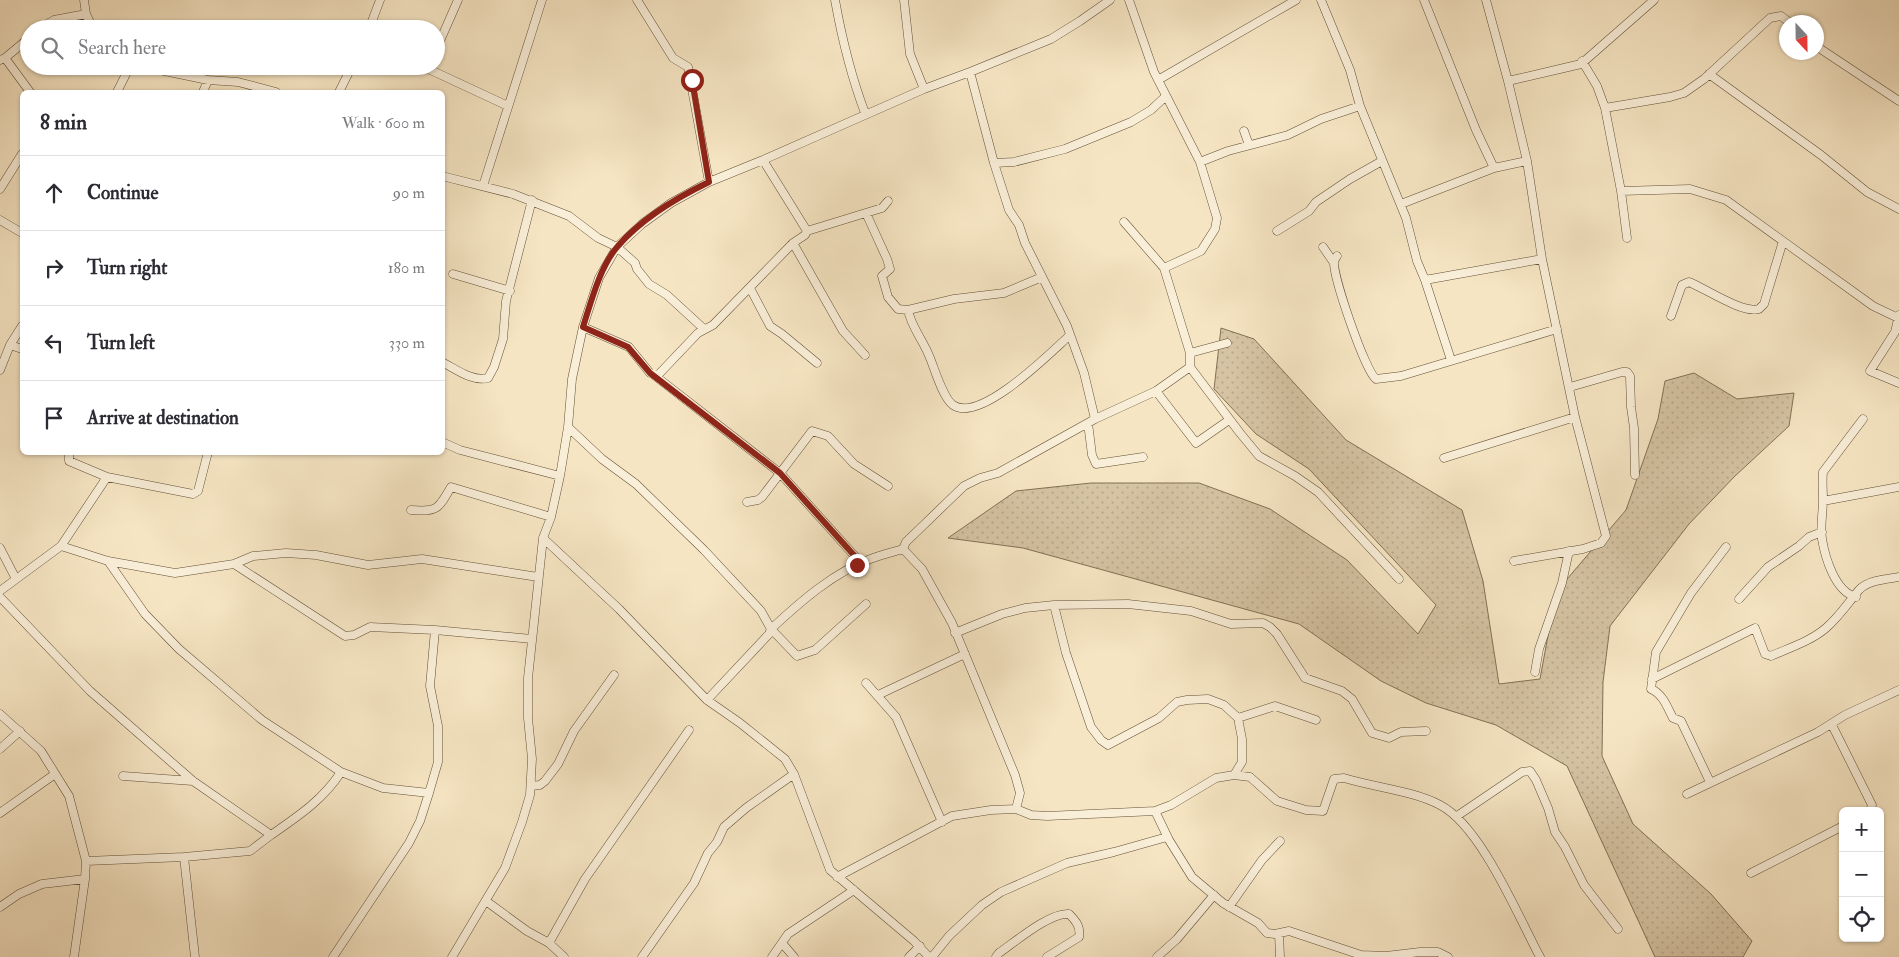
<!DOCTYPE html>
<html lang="en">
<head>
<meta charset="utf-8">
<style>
	:root { --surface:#fff; --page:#f7f7f7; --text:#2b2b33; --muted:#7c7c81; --line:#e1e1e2 }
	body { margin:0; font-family:"IM FELL Double Pica",serif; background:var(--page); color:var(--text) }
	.controls { position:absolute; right:15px; bottom:15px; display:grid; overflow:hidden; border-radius:8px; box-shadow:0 1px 4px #0004 }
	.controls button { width:45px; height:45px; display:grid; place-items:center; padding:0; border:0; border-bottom:1px solid var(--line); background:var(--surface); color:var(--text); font:25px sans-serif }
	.compass { position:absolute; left:1779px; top:15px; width:45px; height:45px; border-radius:50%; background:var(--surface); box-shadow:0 1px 4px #0004; rotate:158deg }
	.stop { position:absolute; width:15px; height:15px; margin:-11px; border:4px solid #8f2418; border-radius:50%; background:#fff }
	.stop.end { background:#8f2418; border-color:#fff; box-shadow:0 1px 5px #0008 }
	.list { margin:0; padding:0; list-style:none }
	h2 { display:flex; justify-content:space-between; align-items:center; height:65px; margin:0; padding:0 20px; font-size:21px }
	h2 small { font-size:16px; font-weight:400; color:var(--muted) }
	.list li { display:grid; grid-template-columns:32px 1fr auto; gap:15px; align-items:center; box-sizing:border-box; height:75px; padding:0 20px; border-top:1px solid var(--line) }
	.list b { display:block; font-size:19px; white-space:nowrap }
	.list em { font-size:16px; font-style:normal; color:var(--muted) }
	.icon { flex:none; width:28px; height:28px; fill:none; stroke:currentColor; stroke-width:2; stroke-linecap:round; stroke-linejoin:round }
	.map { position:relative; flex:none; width:1899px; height:957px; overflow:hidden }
	.search { position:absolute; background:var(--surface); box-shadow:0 1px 4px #0004; left:20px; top:20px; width:425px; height:55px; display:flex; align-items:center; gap:12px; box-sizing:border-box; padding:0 18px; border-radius:28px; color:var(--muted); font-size:19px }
	.panel { position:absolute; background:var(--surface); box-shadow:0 1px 4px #0004; left:20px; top:90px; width:425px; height:365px; border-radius:8px }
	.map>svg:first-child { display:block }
	.grass { fill:url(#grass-dots); stroke:#837154 }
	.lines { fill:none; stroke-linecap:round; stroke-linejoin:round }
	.minor-casing { stroke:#625035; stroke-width:9 }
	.minor { stroke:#f9eed8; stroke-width:8 }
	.route { stroke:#8f2418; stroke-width:6 }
</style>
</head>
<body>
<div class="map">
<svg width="1899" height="957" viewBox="0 0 1899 957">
	<defs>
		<pattern id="grass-dots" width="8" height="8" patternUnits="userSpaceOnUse" patternTransform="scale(1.25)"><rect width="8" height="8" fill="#d5c3a3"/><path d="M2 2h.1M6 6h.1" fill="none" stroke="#b7a78b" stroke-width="1.8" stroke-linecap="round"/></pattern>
	</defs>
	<rect width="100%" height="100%" fill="#f6e5c3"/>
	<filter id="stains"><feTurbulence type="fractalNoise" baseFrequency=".004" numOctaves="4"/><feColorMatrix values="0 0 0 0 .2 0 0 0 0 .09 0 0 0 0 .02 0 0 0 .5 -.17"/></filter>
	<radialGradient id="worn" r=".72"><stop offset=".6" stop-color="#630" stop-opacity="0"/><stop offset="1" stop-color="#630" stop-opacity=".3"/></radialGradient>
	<path class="grass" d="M1221 328 1254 339 1346 440 1462 510 1483 581 1499 684 1540 679 1556 592 1626 510 1658 419 1665 381 1694 373 1737 399 1794 393 1789 426 1735 476 1689 524 1610 626 1603 682 1602 756 1633 824 1711 894 1752 941 1743 957H1655L1567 766 1496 725 1426 703 1381 681 1299 624 1023 548 948 538 1016 491 1091 483H1199L1270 509 1347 560 1418 634 1436 605 1309 469 1256 434 1214 389Z"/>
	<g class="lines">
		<defs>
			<path id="minor" d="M84 0 86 14 93 29
				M637 0 673 58 688 67 709 182
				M835 0C842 39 851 76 865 113
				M904 0 910 54 924 89
				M1129 0 1154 72 1200 162 1217 218 1215 229 1201 251 1164 268
				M1321 0 1350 70 1360 106 1406 218 1417 261 1425 280 1451 360
				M1424 0 1476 130 1494 168
				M1486 0 1508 81 1527 161 1542 259 1575 417 1606 536 1601 543 1583 549 1514 561
				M322 26 332 29
				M39 29 54 20 86 14
				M369 29 380 0
				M1816 46 1899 101
				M436 50 458 0
				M5 58 30 92
				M0 60 5 58 29 38
				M1582 61 1597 86 1605 108 1621 191 1690 189 1726 200 1873 306 1898 318
				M140 66 208 80 238 82 276 92
				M422 66 508 106
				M970 72 994 163
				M1709 74 1821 155 1867 192 1899 209
				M1158 80 1296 0
				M1508 81 1581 64 1654 0
				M117 92 130 66
				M203 92 208 80
				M339 92 352 66
				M1605 108 1670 97 1684 93 1704 79 1770 18 1781 16 1789 22
				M1244 131 1249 145
				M763 160 807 231
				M1200 162 1228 151 1288 135 1321 119 1360 106
				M442 176 513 194 569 216 598 238 617 247 635 263 637 269 649 284 667 295 704 329
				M483 186 542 0
				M0 189 22 154
				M1621 191 1627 238
				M1401 204 1494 168 1527 161
				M866 213 887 259 890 269 882 276 888 297 898 309 908 310 954 299 1004 293 1042 277
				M0 220 22 233
				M1124 222 1164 268 1190 353V367L1240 433 1259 456 1295 476 1318 492 1399 579
				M1277 231 1309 211 1316 202 1350 179 1382 161
				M793 243 843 331 865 355
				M1323 247 1334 263
				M1337 256C1335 259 1334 260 1334 263 1334 279 1365 371 1376 379L1401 376 1557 329
				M453 274 510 291
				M1425 280 1542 259
				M750 288 770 326 782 334 817 363
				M908 310C911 327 924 341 930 358 935 370 943 398 953 405 980 424 1050 353 1069 336
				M1899 315 1895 332 1870 371 1899 383
				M1671 316 1682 285 1689 282C1706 289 1743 314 1759 309L1764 304 1783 241
				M583 327 629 347 650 373 658 375 698 333 713 325 793 243 805 235 807 231 882 208 888 201
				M10 345 22 349
				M1190 353 1227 343
				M442 362C456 369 472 382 488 378L494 367 503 339 506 301 532 200
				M0 370 10 345 22 326
				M654 375 780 473 861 563
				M1570 387 1622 372H1627L1630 376 1631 407 1634 428 1635 475
				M1156 391 1196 443 1229 420
				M1095 419 1084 373 1067 326 1025 243 1019 225 1009 210 994 163 1014 162 1065 149 1131 122 1151 110 1166 96
				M1088 423 1092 455 1096 464 1143 457
				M568 427 602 459 636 484 704 550 761 611 771 629 797 656 815 650 866 604
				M442 442 460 450 560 476
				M69 452V461L107 477
				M1444 458 1575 417
				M1823 501 1899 487
				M747 502 758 500 762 497 812 431 828 436 854 464 888 486
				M411 510C437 512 438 510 451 487L551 517
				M543 538 619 609 707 700 740 723 785 759 794 774 830 870 914 941 929 957
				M61 546 107 477 193 494 198 491 208 452
				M0 548 16 579
				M108 561 145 614 179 649 262 720 341 772 383 788 429 793 438 762V726L430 686 435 630 532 639
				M234 564 345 636 354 635 370 627 435 630
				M0 591 61 546 108 561 175 573 234 564 253 556 286 553 316 555 368 565 422 559 538 577
				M0 597 90 691 193 781 271 835C297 817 323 800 341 772
				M1856 597C1835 592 1825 557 1822 539 1820 526 1823 512 1823 500 1823 490 1822 482 1823 472L1863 419
				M1739 599 1768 567 1799 546 1809 537 1822 532
				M1054 605 1066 653 1091 727 1101 740 1108 745 1159 718 1177 702 1187 700 1208 699 1224 705 1238 718 1242 739V762L1234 775
				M955 633 1002 614 1025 608 1054 605 1128 604 1191 611 1231 624 1263 623 1270 627 1277 634 1305 678 1342 691 1352 699 1372 733 1389 738 1401 732 1426 731
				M1535 672 1539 649 1562 583 1569 551
				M1652 679 1755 628 1765 654 1771 656C1789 648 1811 641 1826 628 1839 617 1848 603 1859 590 1868 580 1887 579 1899 577
				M866 683 896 717 942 822
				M878 695 965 654
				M707 700 769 634 771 629C800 602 835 571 873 558 883 554 893 552 903 549
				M0 714 41 751 69 796 86 861 184 857 250 851 271 835
				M1238 718 1275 706 1316 720
				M1832 725 1872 805 1870 811
				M0 749 20 731
				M123 776 193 781
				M1710 782 1681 721 1673 718C1667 707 1663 694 1651 689L1656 652 1691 593 1726 547
				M531 786 540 785 545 781 558 764 574 731 614 675
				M1687 794 1818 732 1845 715 1899 690
				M1016 809 1020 793 1015 775 952 623 922 569 903 549 906 542 964 486 980 478 998 473 1095 419 1156 391 1190 367
				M1155 811 1169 840 1192 877 1223 903 1258 923 1267 933 1275 934 1289 931 1361 955 1386 956 1420 952H1438L1448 957
				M0 813 55 774
				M1457 816 1522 772 1530 771 1536 780 1548 808 1555 832 1565 847 1584 885 1618 929
				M184 857 195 957
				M1751 873 1843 826
				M837 877 952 816 991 810 1016 809 1031 815 1047 816 1155 811 1171 805 1216 778 1234 775 1250 777 1277 801 1306 810 1323 811 1334 779 1344 778C1373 787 1414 791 1440 805 1481 826 1518 916 1540 957
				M486 901 527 931 549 943 564 957
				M0 907 19 894 42 884 85 879
				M1229 907 1262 860 1280 841
				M1279 933 1280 957
				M549 943 585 879 689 730
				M782 943 794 957
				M74 957 85 879 86 861
				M333 957 409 843 420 821 429 793
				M452 957 505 868 522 822 530 795 532 759 528 718V678L543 538 551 517 560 476 568 427 572 379 583 327 599 278 617 247 642 224 671 203 709 182 763 160 924 89 970 72 1051 39 1080 21 1110 0
				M642 957 694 883 708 853 717 842 724 827 746 808 794 774
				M772 957 788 934 854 890
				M909 957 920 946
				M932 957 949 936 966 920 982 905 1001 892 1067 863 1114 852 1167 837
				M996 957 999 953C1015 942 1050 912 1069 914 1076 921 1081 927 1079 937L1047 957
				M1157 957 1177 939 1214 895"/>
		</defs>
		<use href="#minor" class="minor-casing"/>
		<use href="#minor" class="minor"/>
	</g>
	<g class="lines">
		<path class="route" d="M692 80 709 182C676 198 642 218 618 246 600 266 591 302 583 327L628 347 650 373 780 473 861 563 857 565"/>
	</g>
	<rect width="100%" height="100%" filter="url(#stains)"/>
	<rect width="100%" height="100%" fill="url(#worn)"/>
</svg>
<div class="controls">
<button>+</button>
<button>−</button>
<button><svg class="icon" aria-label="locate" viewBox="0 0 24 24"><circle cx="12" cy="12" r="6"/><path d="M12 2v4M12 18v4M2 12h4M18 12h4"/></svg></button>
</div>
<svg class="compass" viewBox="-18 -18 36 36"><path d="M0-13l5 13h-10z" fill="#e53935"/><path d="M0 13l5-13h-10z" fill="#7c7c81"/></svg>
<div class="stop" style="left:692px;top:80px"></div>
<div class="stop end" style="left:857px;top:565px"></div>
<div class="search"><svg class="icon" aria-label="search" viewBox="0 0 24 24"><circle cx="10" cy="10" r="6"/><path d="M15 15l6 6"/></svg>Search here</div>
<section class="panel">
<h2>8 min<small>Walk · 600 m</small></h2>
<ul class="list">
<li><svg class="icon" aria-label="ahead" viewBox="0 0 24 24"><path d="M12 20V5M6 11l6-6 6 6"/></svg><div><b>Continue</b></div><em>90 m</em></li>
<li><svg class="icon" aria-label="right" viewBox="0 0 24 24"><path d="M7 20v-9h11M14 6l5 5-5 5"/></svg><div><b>Turn right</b></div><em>180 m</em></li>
<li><svg class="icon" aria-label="left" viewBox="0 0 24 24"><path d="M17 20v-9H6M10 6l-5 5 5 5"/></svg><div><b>Turn left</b></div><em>330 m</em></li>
<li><svg class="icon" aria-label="arrive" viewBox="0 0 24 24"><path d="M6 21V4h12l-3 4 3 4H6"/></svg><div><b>Arrive at destination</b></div></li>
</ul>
</section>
</div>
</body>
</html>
